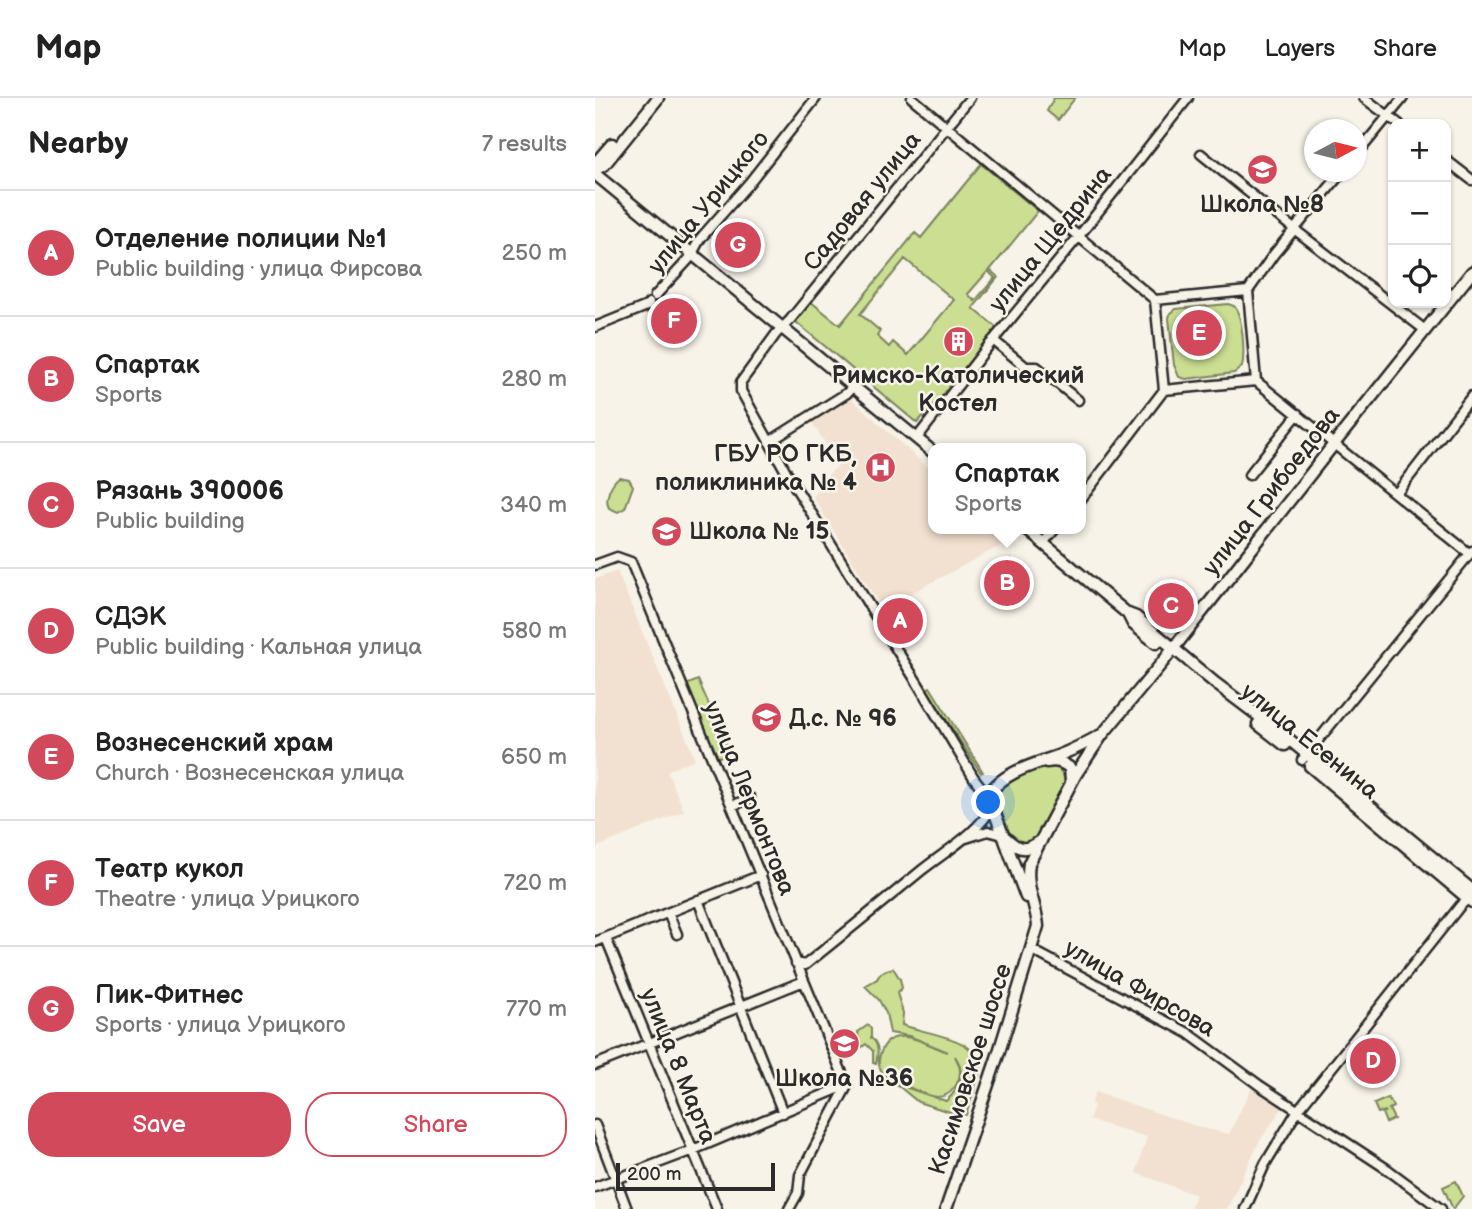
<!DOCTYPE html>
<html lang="en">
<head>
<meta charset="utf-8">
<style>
	:root { --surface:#fff; --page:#f6f6f6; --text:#222; --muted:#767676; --line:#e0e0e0; --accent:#d1495b }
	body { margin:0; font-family:"Balsamiq Sans",sans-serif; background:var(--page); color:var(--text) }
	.controls { position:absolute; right:21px; top:21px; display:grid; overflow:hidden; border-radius:14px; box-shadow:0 2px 5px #0004 }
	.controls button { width:63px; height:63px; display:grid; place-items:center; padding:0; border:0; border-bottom:2px solid var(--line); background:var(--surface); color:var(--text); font:35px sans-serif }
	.compass { position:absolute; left:709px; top:21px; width:63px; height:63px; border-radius:50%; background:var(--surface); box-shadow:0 2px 5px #0004; rotate:83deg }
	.scale { position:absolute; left:21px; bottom:18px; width:159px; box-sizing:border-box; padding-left:7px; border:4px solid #2b2b2b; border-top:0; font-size:19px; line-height:24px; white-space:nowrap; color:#2b2b2b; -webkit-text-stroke:5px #f7f3e8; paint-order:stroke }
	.you { position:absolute; left:394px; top:705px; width:24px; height:24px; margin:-18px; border:5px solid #fff; border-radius:50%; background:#1a73e8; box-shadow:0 0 0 10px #1a73e833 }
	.badge { display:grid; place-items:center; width:46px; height:46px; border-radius:50%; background:var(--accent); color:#fff; font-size:23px; font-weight:700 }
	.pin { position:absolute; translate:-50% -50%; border:4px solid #fff; box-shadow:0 2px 7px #0006 }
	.popup { position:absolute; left:333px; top:345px; width:158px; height:91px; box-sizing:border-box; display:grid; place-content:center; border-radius:14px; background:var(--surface); filter:drop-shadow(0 2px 5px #0005); font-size:23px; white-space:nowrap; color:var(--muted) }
	.popup b { font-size:26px; color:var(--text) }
	.popup::after { content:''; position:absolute; left:50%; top:100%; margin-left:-14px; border:14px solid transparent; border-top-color:var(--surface) }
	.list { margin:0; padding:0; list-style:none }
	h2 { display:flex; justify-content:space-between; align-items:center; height:91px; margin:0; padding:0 28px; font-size:30px }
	h2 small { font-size:23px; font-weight:400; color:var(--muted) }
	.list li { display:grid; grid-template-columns:46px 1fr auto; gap:21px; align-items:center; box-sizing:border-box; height:126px; padding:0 28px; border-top:2px solid var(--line) }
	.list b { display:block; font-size:26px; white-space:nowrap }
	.list p { margin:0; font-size:23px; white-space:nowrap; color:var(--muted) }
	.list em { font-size:23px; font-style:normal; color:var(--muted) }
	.actions { display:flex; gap:14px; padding:21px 28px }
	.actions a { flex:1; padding:16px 0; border:2px solid var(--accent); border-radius:28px; text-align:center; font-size:24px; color:var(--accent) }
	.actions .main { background:var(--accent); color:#fff }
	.icon { flex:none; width:38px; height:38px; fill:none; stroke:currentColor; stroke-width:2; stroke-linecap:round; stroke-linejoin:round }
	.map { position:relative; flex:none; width:877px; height:1111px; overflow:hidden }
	header { display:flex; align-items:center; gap:42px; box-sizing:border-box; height:98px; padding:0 35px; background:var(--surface); border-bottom:2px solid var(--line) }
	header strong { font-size:33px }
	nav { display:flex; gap:38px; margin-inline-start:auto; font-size:24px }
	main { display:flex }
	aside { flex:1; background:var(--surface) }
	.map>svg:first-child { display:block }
	.built { fill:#f2e1d0 }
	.green { fill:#cbde92; stroke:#7b845e; stroke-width:2; fill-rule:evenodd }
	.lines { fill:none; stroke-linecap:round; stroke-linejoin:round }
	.minor-casing { stroke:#2b2b2b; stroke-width:13 }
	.major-casing { stroke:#2b2b2b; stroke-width:15 }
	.minor { stroke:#f7f3e8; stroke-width:8 }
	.major { stroke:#f7f3e8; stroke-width:10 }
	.labels { text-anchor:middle; stroke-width:5; stroke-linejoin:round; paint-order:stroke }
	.street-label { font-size:24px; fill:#2b2b2b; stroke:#f7f3e8 }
	.poi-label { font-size:24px; font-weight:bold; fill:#2b2b2b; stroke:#f7f3e8 }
</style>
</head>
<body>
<header>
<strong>Map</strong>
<nav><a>Map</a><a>Layers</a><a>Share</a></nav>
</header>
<main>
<aside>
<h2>Nearby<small>7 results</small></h2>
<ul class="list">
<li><span class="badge">A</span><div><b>Отделение полиции №1</b><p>Public building · улица Фирсова</p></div><em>250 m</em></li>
<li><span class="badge">B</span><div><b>Спартак</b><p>Sports</p></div><em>280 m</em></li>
<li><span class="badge">C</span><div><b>Рязань 390006</b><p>Public building</p></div><em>340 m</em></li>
<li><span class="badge">D</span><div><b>СДЭК</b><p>Public building · Кальная улица</p></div><em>580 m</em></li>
<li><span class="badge">E</span><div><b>Вознесенский храм</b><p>Church · Вознесенская улица</p></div><em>650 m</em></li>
<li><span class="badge">F</span><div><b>Театр кукол</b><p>Theatre · улица Урицкого</p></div><em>720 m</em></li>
<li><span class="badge">G</span><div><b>Пик-Фитнес</b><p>Sports · улица Урицкого</p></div><em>770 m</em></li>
</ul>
<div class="actions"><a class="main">Save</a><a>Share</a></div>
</aside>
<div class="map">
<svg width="877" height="1111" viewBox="0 0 877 1111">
	<rect width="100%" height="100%" fill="#f7f3e8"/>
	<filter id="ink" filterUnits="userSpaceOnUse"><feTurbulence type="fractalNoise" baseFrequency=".0143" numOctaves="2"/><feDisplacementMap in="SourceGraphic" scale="14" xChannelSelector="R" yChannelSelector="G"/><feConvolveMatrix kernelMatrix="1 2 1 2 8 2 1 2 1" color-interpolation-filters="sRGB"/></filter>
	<g filter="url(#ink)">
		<path class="built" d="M253 298 338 374V431H403L416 442 287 511 218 399 224 391 226 383 244 367 215 321Z
			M22 473 100 661 72 673 89 713 0 750V481Z
			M658 987 686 1005 688 1009 664 1044 632 1111H595L601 1097 541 1075 552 1039 494 1022 499 1007 496 1006 500 994 607 1030 634 1036Z"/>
		<path class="green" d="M459 0H480L463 22 452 13Z
			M386 66 443 113 395 172 403 179 378 210 402 230 348 297 322 325 201 224 216 204 245 227 320 135 326 140ZM310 161 359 202 313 257 298 244 294 249 282 238 285 233 265 216ZM393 173 400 180 380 203 373 196ZM361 231 376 242 366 255 351 244Z
			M633 206 639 208C648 218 650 256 647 269L639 275 591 281 584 279 579 267 574 220 575 216 581 211Z
			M24 379 34 381 38 388 30 410 23 414 14 410C9 401 16 385 24 379Z
			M416 461 435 477 409 508 390 492Z
			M103 582 135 654 120 661 89 588Z
			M335 589 388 674 386 675 333 593V590Z
			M455 667 463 670C466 674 468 676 469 680 472 695 451 726 444 740L439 744 427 747C415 738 413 733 408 720 398 696 405 685 428 676 437 672 445 669 455 667Z
			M298 870 305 881 307 890 302 895 308 915 307 927C324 933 363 939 375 951 379 956 381 964 386 970L371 1017 361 1016 323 1004 301 986 351 1003C365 991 371 974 360 958 361 961 365 967 365 973 365 985 356 999 342 999 332 998 321 992 311 988 303 985 293 983 288 975 283 969 283 961 286 954 298 923 333 948 353 954L314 938 295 935 291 915 284 902 270 888 282 881C285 874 290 872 298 870Z
			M273 927 276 931V940C285 946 283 956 281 966L278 965V953L271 946 267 949 264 945 263 934Z
			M793 1000 798 1009 794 1011 799 1021 791 1025 787 1015 791 1013 783 1015 779 1006Z
			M861 1083 868 1098 858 1111 848 1089Z"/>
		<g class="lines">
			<defs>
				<path id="minor" d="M317 0 560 202 569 292 661 283 653 193 560 202
					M375 0 195 222 181 236 146 284V293L194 379 323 586 379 680 386 689 395 694
					M769 0 804 26
					M606 56 699 131 830 232
					M762 56 808 0
					M851 62 877 82
					M653 193 679 156 747 74
					M60 198 94 161 105 141 154 85 221 0
					M0 229 52 208 54 205
					M398 242 431 269H442L483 302
					M661 283 875 456
					M322 340 391 251 484 138 593 0
					M174 344 252 295 258 288
					M654 377 703 316
					M801 396 877 298
					M486 401 569 292
					M448 445 460 431
					M0 467 22 459 36 464 252 987
					M707 662 877 453
					M137 708 155 700
					M371 740 393 733 408 737
					M103 802 188 1015
					M73 815 82 836
					M11 840 122 1111
					M0 844 166 777
					M437 852 593 935 664 987 792 1071 846 1111
					M201 865 210 867C249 836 288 804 327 772 352 752 382 736 398 708
					M0 967 209 883
					M0 1027 32 1111
					M0 1089 98 1052 252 987
					M194 1111 203 1095 205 1077 252 988
					M650 1111 670 1066 703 1012 865 808 877 797"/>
				<path id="major" d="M0 64 4 61 17 46
					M0 72 9 67 63 0
					M0 76 338 354
					M431 431 533 516 541 519 620 585 685 634 877 792
					M533 516 538 526 561 545
					M663 626 690 647
					M452 664C462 662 467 664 475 670L476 682
					M715 668 877 804
					M411 740C424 753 431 753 446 743
					M431 799 401 718 395 694C412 671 447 665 472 654 484 649 495 643 506 637
					M351 1111 404 954 443 828C441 805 430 790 434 765L481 676 507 637 567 565 739 346 877 174"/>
			</defs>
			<use href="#minor" class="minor-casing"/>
			<use href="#major" class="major-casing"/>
			<use href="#minor" class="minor"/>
			<use href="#major" class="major"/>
		</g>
	</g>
	<defs>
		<symbol id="school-disc" viewBox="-11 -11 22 22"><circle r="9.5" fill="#d1495b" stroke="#f7f3e8"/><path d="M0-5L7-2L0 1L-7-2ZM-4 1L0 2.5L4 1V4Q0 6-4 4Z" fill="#fff"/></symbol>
		<symbol id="building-disc" viewBox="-11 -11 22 22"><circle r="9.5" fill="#d1495b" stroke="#f7f3e8"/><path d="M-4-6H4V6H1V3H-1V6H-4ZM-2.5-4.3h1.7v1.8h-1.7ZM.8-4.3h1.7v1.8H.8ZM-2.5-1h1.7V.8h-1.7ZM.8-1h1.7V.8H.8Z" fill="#fff"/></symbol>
		<symbol id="hospital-disc" viewBox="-11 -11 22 22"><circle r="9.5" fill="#d1495b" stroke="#f7f3e8"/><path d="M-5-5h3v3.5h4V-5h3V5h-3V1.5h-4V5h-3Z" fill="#fff"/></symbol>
	</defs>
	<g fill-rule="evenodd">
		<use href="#school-disc" x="650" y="54" width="35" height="35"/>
		<use href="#building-disc" x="346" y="226" width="35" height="35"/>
		<use href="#hospital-disc" x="268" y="352" width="35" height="35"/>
		<use href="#school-disc" x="54" y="416" width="35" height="35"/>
		<use href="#school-disc" x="154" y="602" width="35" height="35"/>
		<use href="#school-disc" x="232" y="928" width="35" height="35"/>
	</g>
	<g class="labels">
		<g class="street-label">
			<text transform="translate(267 103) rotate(-51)" y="8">Садовая улица</text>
			<text transform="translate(113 104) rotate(-51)" y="8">улица Урицкого</text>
			<text transform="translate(455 141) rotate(-51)" y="8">улица Щедрина</text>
			<text transform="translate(676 393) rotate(-52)" y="8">улица Грибоедова</text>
			<text transform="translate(715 643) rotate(39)" y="8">улица Есенина</text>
			<text transform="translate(155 700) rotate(68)" y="8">улица Лермонтова</text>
			<text transform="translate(545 890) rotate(30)" y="8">улица Фирсова</text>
			<text transform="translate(84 968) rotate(68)" y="8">улица 8 Марта</text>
			<text transform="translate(375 971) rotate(-72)" y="8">Касимовское шоссе</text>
		</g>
		<g class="poi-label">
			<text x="667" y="114">Школа №8</text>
			<text x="363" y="285">Римско-Католический<tspan x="363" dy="28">Костел</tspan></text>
			<text x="262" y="364" text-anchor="end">ГБУ РО ГКБ,<tspan x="262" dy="28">поликлиника № 4</tspan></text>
			<text x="94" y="441" text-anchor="start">Школа № 15</text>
			<text x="194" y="628" text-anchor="start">Д.с. № 96</text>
			<text x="249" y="988">Школа №36</text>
		</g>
	</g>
</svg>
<div class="controls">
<button>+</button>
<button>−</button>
<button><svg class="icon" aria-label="locate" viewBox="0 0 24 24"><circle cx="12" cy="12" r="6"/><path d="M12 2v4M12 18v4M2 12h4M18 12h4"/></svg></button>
</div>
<svg class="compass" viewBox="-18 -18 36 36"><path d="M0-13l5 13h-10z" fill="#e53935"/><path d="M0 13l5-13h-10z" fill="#767676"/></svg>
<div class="scale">200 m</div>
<div class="you"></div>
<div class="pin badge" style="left:305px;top:523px">A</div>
<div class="pin badge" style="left:412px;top:485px">B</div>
<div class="popup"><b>Спартак</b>Sports</div>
<div class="pin badge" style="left:576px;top:508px">C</div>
<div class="pin badge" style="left:778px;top:963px">D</div>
<div class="pin badge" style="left:604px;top:235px">E</div>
<div class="pin badge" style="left:79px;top:223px">F</div>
<div class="pin badge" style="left:143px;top:147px">G</div>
</div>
</main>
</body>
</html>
